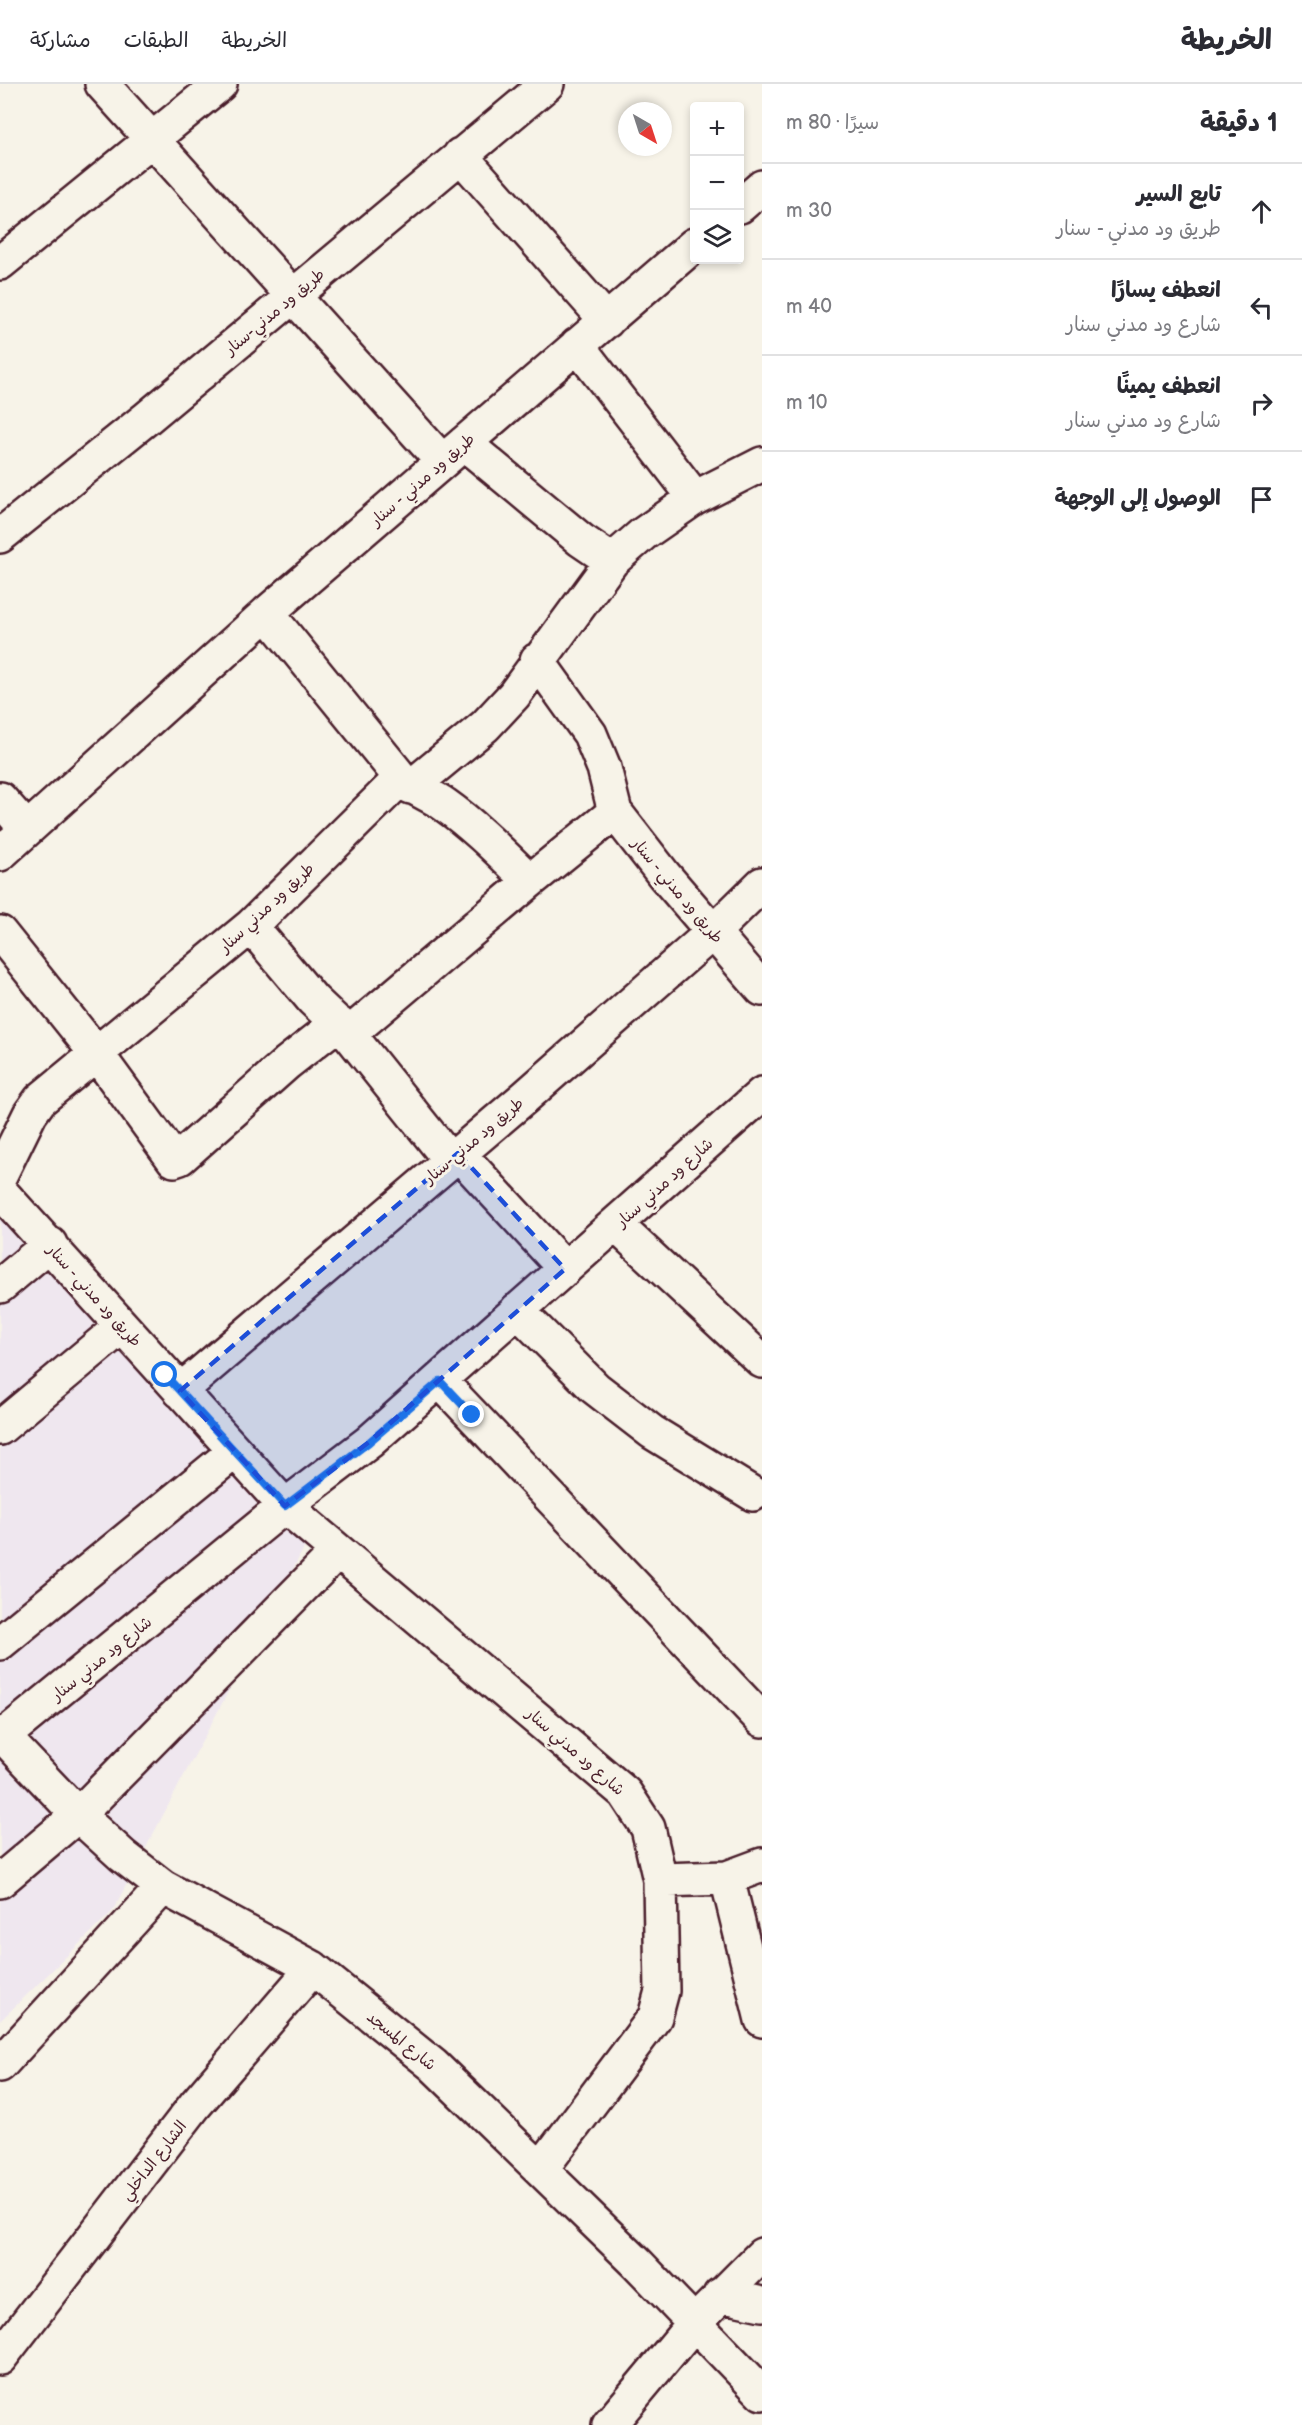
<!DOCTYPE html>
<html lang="ar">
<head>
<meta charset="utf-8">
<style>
	:root { --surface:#fff; --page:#f2f2f3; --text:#2b2b33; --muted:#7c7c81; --line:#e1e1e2 }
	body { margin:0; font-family:"Balsamiq Sans","Playpen Sans Arabic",sans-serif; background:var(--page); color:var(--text); direction:rtl }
	.controls { position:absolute; right:18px; top:18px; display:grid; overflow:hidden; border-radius:6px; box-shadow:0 3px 9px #0003 }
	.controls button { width:54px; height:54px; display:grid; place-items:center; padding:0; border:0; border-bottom:2px solid var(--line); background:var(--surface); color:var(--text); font:30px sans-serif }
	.compass { position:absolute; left:618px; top:18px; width:54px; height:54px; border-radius:50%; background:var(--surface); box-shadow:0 3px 9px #0003; rotate:141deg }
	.stop { position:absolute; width:18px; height:18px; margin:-14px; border:4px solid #1a73e8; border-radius:50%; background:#fff }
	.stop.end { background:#1a73e8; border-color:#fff; box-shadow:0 2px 6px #0008 }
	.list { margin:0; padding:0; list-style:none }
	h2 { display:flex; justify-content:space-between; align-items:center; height:78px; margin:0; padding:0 24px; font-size:26px }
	h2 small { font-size:20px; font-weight:400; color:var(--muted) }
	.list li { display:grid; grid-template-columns:39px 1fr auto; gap:18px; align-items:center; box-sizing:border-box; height:96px; padding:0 24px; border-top:2px solid var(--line) }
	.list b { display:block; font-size:22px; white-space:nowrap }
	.list p { margin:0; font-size:20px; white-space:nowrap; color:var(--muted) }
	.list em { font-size:20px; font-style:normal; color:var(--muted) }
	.icon { flex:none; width:33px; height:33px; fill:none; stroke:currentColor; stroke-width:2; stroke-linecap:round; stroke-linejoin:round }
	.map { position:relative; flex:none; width:762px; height:2341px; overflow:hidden; direction:ltr }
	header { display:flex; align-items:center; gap:36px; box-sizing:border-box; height:84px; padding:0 30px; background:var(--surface); border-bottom:2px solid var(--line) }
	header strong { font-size:28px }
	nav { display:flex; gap:33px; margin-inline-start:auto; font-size:21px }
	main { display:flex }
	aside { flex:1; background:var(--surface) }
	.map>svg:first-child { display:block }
	.built { fill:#efe7ef }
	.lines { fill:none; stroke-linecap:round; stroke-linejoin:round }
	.minor-casing { stroke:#4a1f2b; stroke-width:38 }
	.minor { stroke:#f7f3e8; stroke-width:33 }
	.route { stroke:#1a73e8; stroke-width:8 }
	.marked { fill:#1d4ed8; fill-opacity:0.2; stroke:#1d4ed8; stroke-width:4.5; stroke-dasharray:12 8; stroke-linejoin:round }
	.labels { text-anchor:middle; stroke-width:6; stroke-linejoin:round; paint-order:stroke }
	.street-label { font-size:16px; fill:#4a1f2b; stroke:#f7f3e8 }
</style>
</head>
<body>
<header>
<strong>الخريطة</strong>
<nav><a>الخريطة</a><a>الطبقات</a><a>مشاركة</a></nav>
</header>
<main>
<aside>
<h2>1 دقيقة<small>سيرًا · 80 m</small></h2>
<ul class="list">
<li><svg class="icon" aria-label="ahead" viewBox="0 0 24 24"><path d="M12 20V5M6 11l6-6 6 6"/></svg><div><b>تابع السير</b><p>طريق ود مدني - سنار</p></div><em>30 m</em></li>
<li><svg class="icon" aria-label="left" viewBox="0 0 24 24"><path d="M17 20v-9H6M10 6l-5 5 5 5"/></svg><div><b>انعطف يسارًا</b><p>شارع ود مدني سنار</p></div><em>40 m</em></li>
<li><svg class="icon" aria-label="right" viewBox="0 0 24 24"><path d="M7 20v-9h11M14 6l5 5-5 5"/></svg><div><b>انعطف يمينًا</b><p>شارع ود مدني سنار</p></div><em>10 m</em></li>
<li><svg class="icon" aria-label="arrive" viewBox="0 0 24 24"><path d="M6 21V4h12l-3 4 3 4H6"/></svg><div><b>الوصول إلى الوجهة</b></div></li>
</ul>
</aside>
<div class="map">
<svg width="762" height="2341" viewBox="0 0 762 2341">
	<rect width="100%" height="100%" fill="#f7f3e8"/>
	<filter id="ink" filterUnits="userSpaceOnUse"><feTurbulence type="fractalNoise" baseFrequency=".0167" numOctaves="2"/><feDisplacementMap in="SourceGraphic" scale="12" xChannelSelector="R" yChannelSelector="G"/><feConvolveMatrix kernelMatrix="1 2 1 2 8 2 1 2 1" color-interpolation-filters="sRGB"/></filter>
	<g filter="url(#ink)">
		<path class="built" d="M0 1113 305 1462 112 1828 0 1937Z"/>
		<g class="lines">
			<defs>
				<path id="minor" d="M102 0 442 377
					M460 71 607 237
					M740 122 762 103
					M0 179 220 0
					M577 261 695 414
					M464 359 581 456 612 477
					M0 452 147 334 547 0
					M267 529 401 694C415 706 431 711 445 721 476 743 503 771 530 797
					M537 576 590 650 604 684 615 728 664 791 762 905
					M411 703 485 642 514 611 612 477 643 450 695 414 762 380
					M0 715 26 744
					M0 770 267 529 694 161
					M251 842 313 916 349 950 449 1075
					M0 849 96 969 174 1076 180 1074 287 979 338 939
					M349 950 530 797 615 728
					M458 1069 565 1185
					M0 1091 30 1030 40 1016 251 842 401 694
					M0 1107 285 1422 625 1709 648 1744 660 1796 662 1907 655 1933 541 2085
					M616 1141 762 1277
					M0 1202 50 1160
					M517 1226 595 1304 652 1348 753 1410
					M440 1297 762 1636
					M180 1307 524 1014 713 848 762 800
					M0 1344 122 1242
					M0 1559 235 1367
					M0 1649 78 1731 123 1772 163 1803 313 1884 433 1981 637 2179 762 2309
					M0 1655 285 1422 369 1358 762 1010
					M727 1794 762 1936
					M660 1796 727 1794 762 1781
					M0 1797 78 1731 337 1468
					M0 1981 163 1803
					M720 2211 762 2220
					M0 2274 195 2021 313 1884
					M609 2341 695 2238 762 2171"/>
			</defs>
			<use href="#minor" class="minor-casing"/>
			<use href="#minor" class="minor"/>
		</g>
	</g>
	<g class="lines" filter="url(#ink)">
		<path class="route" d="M165 1291 285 1422 369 1358 440 1297 472 1331"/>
	</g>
	<path class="marked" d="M458 1069 565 1185 369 1358 285 1422 180 1307Z"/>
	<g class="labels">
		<g class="street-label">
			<text transform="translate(274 227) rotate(-40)" y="6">طريق ود مدني-سنار</text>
			<text transform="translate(422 395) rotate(-41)" y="6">طريق ود مدني - سنار</text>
			<text transform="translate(678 806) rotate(50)" y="6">طريق ود مدني - سنار</text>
			<text transform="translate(266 823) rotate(-43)" y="6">طريق ود مدني سنار</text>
			<text transform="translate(473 1056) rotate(-40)" y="6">طريق ود مدني-سنار</text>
			<text transform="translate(664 1098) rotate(-42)" y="6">شارع ود مدني سنار</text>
			<text transform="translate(95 1211) rotate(48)" y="6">طريق ود مدني - سنار</text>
			<text transform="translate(101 1574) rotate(-39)" y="6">شارع ود مدني سنار</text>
			<text transform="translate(576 1667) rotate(41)" y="6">شارع ود مدني سنار</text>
			<text transform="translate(402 1956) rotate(39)" y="6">شارع المسجد</text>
			<text transform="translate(153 2076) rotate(-52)" y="6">الشارع الداخلي</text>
		</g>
	</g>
</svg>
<div class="controls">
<button>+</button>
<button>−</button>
<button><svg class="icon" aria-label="layers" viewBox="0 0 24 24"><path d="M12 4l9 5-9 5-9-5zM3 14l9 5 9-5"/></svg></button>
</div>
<svg class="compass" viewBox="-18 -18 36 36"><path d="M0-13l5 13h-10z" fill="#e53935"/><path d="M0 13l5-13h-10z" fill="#7c7c81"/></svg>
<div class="stop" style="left:165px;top:1291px"></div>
<div class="stop end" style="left:472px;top:1331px"></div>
</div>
</main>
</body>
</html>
